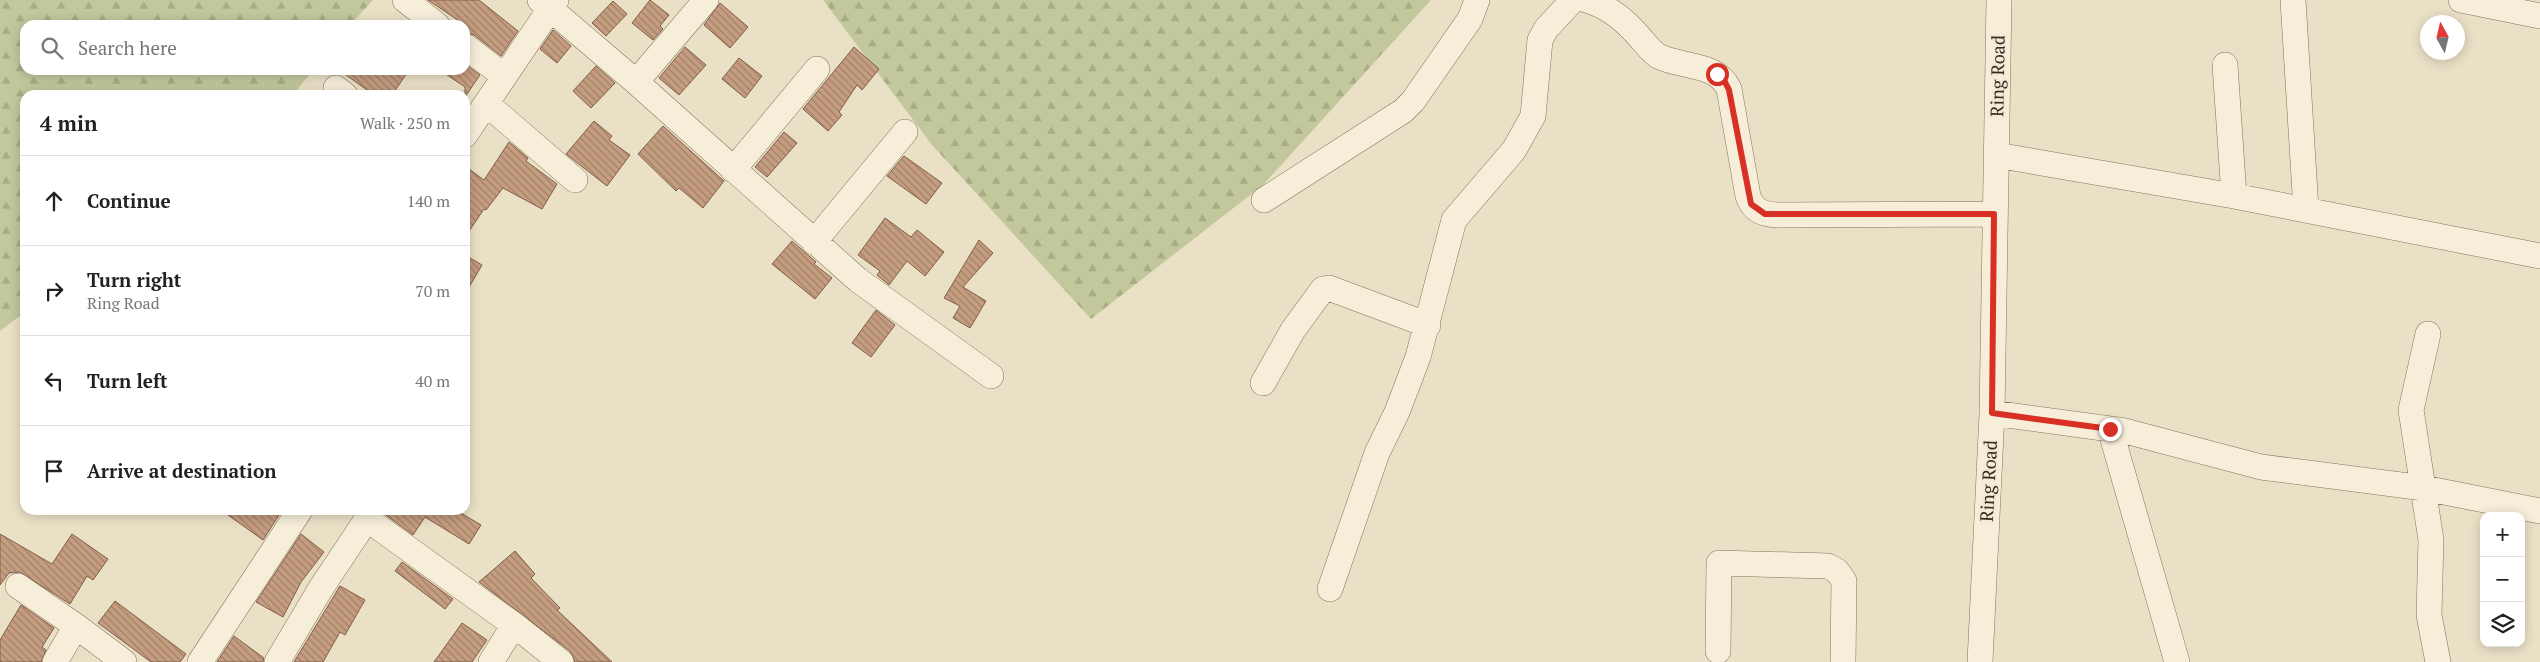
<!DOCTYPE html>
<html lang="en">
<head>
<meta charset="utf-8">
<style>
	:root { --surface:#fff; --page:#f2f2f2; --text:#222; --muted:#767676; --line:#e0e0e0 }
	body { margin:0; font-family:"PT Serif",serif; background:var(--page); color:var(--text) }
	.controls { position:absolute; right:15px; bottom:15px; display:grid; overflow:hidden; border-radius:10px; box-shadow:0 2px 12px #0003 }
	.controls button { width:45px; height:45px; display:grid; place-items:center; padding:0; border:0; border-bottom:1px solid var(--line); background:var(--surface); color:var(--text); font:25px sans-serif }
	.compass { position:absolute; left:2420px; top:15px; width:45px; height:45px; border-radius:50%; background:var(--surface); box-shadow:0 2px 12px #0003; rotate:352deg }
	.stop { position:absolute; width:15px; height:15px; margin:-11px; border:4px solid #d93025; border-radius:50%; background:#fff }
	.stop.end { background:#d93025; border-color:#fff; box-shadow:0 1px 5px #0008 }
	.list { margin:0; padding:0; list-style:none }
	h2 { display:flex; justify-content:space-between; align-items:center; height:65px; margin:0; padding:0 20px; font-size:21px }
	h2 small { font-size:16px; font-weight:400; color:var(--muted) }
	.list li { display:grid; grid-template-columns:32px 1fr auto; gap:15px; align-items:center; box-sizing:border-box; height:90px; padding:0 20px; border-top:1px solid var(--line) }
	.list b { display:block; font-size:19px; white-space:nowrap }
	.list p { margin:0; font-size:16px; white-space:nowrap; color:var(--muted) }
	.list em { font-size:16px; font-style:normal; color:var(--muted) }
	.icon { flex:none; width:28px; height:28px; fill:none; stroke:currentColor; stroke-width:2; stroke-linecap:round; stroke-linejoin:round }
	.map { position:relative; flex:none; width:2540px; height:662px; overflow:hidden }
	.search { position:absolute; background:var(--surface); box-shadow:0 2px 12px #0003; left:20px; top:20px; width:450px; height:55px; display:flex; align-items:center; gap:12px; box-sizing:border-box; padding:0 18px; border-radius:15px; color:var(--muted); font-size:19px }
	.panel { position:absolute; background:var(--surface); box-shadow:0 2px 12px #0003; left:20px; top:90px; width:450px; height:425px; border-radius:15px }
	.map>svg:first-child { display:block }
	.forest { fill:url(#forest-firs) }
	.building { fill:url(#building-back-hatch); stroke:#815e45 }
	.lines { fill:none; stroke-linecap:round; stroke-linejoin:round }
	.minor-casing { stroke:#84735e; stroke-width:26 }
	.minor { stroke:#f6eed9; stroke-width:25 }
	.route { stroke:#d93025; stroke-width:6 }
	.labels { text-anchor:middle; stroke-width:4.5; stroke-linejoin:round; paint-order:stroke }
	.street-label { font-size:18px; fill:#362b20; stroke:#f2ead5 }
</style>
</head>
<body>
<div class="map">
<svg width="2540" height="662" viewBox="0 0 2540 662">
	<defs>
		<pattern id="forest-firs" width="22" height="20" patternUnits="userSpaceOnUse" patternTransform="scale(1.25)"><rect width="22" height="20" fill="#c2c89b"/><path d="M5 1l3.5 6h-7zM16 11l3.5 6h-7z" fill="#a7ac85"/></pattern>
		<pattern id="building-back-hatch" width="6" height="6" patternUnits="userSpaceOnUse" patternTransform="scale(1.25)"><rect width="6" height="6" fill="#c59d80"/><path d="M-1 5l2 2M0 0l6 6M5-1l2 2" fill="none" stroke="#a18068"/></pattern>
	</defs>
	<rect width="100%" height="100%" fill="#eae0c6"/>
	<path class="forest" d="M0 0H373L350 25H25V70H313L293 95H25V312L0 331Z
		M823 0H1431L1263 185 1091 319 932 145Z"/>
	<path class="building" d="M428 0H479L518 31 501 56 474 35 465 32V25Z
		M650 0 669 15 660 26 663 29 653 40 632 23Z
		M613 1 627 14 606 36 592 23Z
		M720 3 748 27 730 48 704 25Z
		M553 30 571 46 557 63 540 49Z
		M685 47 706 65 679 95 659 78Z
		M854 47 879 69 862 90 857 85 839 112 842 115 828 131 803 109Z
		M739 58 762 76 745 98 722 79Z
		M465 64 480 75 465 97V87L440 70H465Z
		M596 66 615 83 591 108 573 91Z
		M339 70H409L392 95H374Z
		M594 121 612 136 609 140 630 155 607 186 566 154Z
		M663 126 724 181 703 208 679 188 676 191 638 154Z
		M784 132 797 143 767 177 755 167Z
		M509 142 528 158 526 161 557 184 542 209 503 188 486 210 484 209 465 237V166L484 180Z
		M904 156 942 183 926 204 887 176Z
		M885 218 911 237 917 230 944 252 925 276 907 261 889 285 877 275 880 271 858 255Z
		M979 240 993 253 963 287 986 301 970 328 953 318 960 306 944 298Z
		M792 241 816 262 814 264 832 278 815 299 772 264Z
		M465 255 482 265 465 294Z
		M876 310 895 325 871 357 852 343Z
		M221 510H272L279 515 263 540Z
		M379 510H456L481 525 469 544 425 517 413 535Z
		M0 534 52 564 72 534 108 559 93 580 87 576 70 604 20 572 9 573 0 585Z
		M301 534 324 552 301 582 283 617 256 602Z
		M515 551 535 574 531 578 560 608 557 610 612 662H575L570 651 479 582Z
		M402 562 453 599 445 609 395 571Z
		M340 586 365 600 345 635 340 632 323 662H294Z
		M115 601 186 654 180 662H151L98 623Z
		M21 605 54 628 42 647 46 650 41 662H0V640Z
		M462 623 487 640 472 662H434Z
		M234 636 264 658 263 662H217Z"/>
	<g class="lines">
		<defs>
			<path id="minor" d="M405 0 437 25
				M540 0 636 82 858 280 991 376
				M1586 0C1604 5 1621 17 1634 31 1642 39 1649 50 1658 56 1682 68 1716 62 1729 89L1748 196C1753 211 1763 214 1777 215L1994 214
				M2293 0 2306 210
				M2461 0 2540 16
				M465 46 504 76
				M2225 65 2234 196
				M636 82 706 0
				M336 88 345 95
				M487 104 575 180
				M465 135 556 0
				M1996 155 2234 196 2540 256
				M733 170 817 69
				M1264 200 1403 111 1413 101 1470 19 1477 0
				M814 242 905 132
				M2428 334 2411 410 2431 540 2429 615 2438 662
				M1263 383 1293 330 1323 289 1329 288 1428 325
				M1992 413 2125 431 2261 467 2424 488 2540 511
				M2110 429 2177 662
				M18 586 76 626
				M1330 589 1377 453 1397 412 1418 357 1454 220 1514 150 1533 116 1540 40 1546 29 1573 0
				M1718 651 1719 563 1828 566 1837 571 1844 581 1843 662
				M55 662 76 626 124 662
				M200 662 300 510
				M277 662 321 588 367 519 517 627 561 662
				M491 662 507 636
				M1980 662 1992 413 1999 0"/>
		</defs>
		<use href="#minor" class="minor-casing"/>
		<use href="#minor" class="minor"/>
	</g>
	<g class="lines">
		<path class="route" d="M1717 74 1724 80 1729 90 1751 204 1765 214H1994L1992 413 2110 429"/>
	</g>
	<g class="labels">
		<g class="street-label">
			<text transform="translate(1998 76) rotate(-89)" y="6">Ring Road</text>
			<text transform="translate(1989 481) rotate(-87)" y="6">Ring Road</text>
		</g>
	</g>
</svg>
<div class="controls">
<button>+</button>
<button>−</button>
<button><svg class="icon" aria-label="layers" viewBox="0 0 24 24"><path d="M12 4l9 5-9 5-9-5zM3 14l9 5 9-5"/></svg></button>
</div>
<svg class="compass" viewBox="-18 -18 36 36"><path d="M0-13l5 13h-10z" fill="#e53935"/><path d="M0 13l5-13h-10z" fill="#767676"/></svg>
<div class="stop" style="left:1717px;top:74px"></div>
<div class="stop end" style="left:2110px;top:429px"></div>
<div class="search"><svg class="icon" aria-label="search" viewBox="0 0 24 24"><circle cx="10" cy="10" r="6"/><path d="M15 15l6 6"/></svg>Search here</div>
<section class="panel">
<h2>4 min<small>Walk · 250 m</small></h2>
<ul class="list">
<li><svg class="icon" aria-label="ahead" viewBox="0 0 24 24"><path d="M12 20V5M6 11l6-6 6 6"/></svg><div><b>Continue</b></div><em>140 m</em></li>
<li><svg class="icon" aria-label="right" viewBox="0 0 24 24"><path d="M7 20v-9h11M14 6l5 5-5 5"/></svg><div><b>Turn right</b><p>Ring Road</p></div><em>70 m</em></li>
<li><svg class="icon" aria-label="left" viewBox="0 0 24 24"><path d="M17 20v-9H6M10 6l-5 5 5 5"/></svg><div><b>Turn left</b></div><em>40 m</em></li>
<li><svg class="icon" aria-label="arrive" viewBox="0 0 24 24"><path d="M6 21V4h12l-3 4 3 4H6"/></svg><div><b>Arrive at destination</b></div></li>
</ul>
</section>
</div>
</body>
</html>
